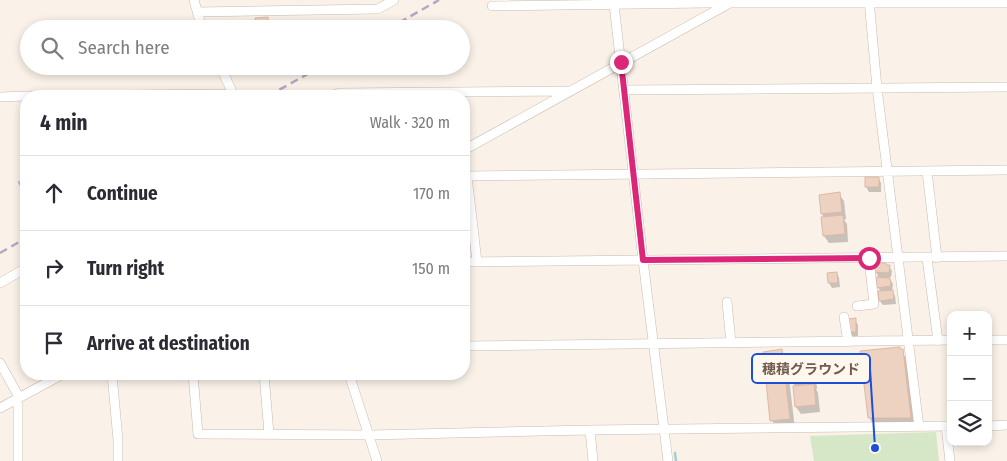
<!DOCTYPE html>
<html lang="en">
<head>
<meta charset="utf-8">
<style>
	:root { --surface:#fff; --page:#f2f2f3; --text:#2b2b33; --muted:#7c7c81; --line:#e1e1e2 }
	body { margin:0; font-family:"Fira Sans Condensed","Noto Sans JP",sans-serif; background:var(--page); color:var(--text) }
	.controls { position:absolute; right:15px; bottom:15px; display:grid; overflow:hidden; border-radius:10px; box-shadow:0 2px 8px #0003 }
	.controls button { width:45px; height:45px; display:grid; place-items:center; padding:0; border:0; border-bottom:1px solid var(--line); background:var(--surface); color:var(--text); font:25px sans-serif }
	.stop { position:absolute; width:15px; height:15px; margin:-11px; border:4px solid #db2777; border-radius:50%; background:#fff }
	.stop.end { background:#db2777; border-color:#fff; box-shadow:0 1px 5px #0008 }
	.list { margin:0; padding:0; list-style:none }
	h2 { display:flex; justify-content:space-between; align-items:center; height:65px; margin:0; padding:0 20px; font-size:21px }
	h2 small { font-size:16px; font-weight:400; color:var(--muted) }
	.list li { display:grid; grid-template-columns:32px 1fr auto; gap:15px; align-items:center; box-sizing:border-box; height:75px; padding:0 20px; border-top:1px solid var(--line) }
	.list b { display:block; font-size:19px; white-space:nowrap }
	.list em { font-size:16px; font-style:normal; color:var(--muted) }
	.icon { flex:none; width:28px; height:28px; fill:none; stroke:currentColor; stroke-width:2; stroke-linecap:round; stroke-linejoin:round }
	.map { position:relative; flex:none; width:1007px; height:461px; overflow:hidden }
	.search { position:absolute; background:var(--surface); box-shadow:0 2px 8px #0003; left:20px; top:20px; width:450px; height:55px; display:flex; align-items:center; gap:12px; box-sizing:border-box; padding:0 18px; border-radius:28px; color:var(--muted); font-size:19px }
	.panel { position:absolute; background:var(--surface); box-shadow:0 2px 8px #0003; left:20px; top:90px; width:450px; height:290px; border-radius:20px }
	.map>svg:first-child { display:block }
	.green { fill:#d5e7c7 }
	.shadow { fill:#0003 }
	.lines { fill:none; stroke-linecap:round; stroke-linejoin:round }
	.stream { stroke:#a5ced3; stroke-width:2.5 }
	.building { fill:#edd2c2; stroke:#deb8a4 }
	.minor-casing { stroke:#cbbaaf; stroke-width:10 }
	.minor { stroke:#fff; stroke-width:9 }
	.rail { stroke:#b5a7c3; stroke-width:2.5; stroke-dasharray:8 5; stroke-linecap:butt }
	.route { stroke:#db2777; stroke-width:6 }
	.leader { fill:none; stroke:#1d4ed8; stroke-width:2 }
	.callout-dot { fill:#1d4ed8; stroke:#fdf7ee; stroke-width:2 }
	.callout { fill:#fdf7ee; stroke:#1d4ed8; stroke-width:2 }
	.callout-label { font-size:14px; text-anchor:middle; font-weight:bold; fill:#725a4e }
</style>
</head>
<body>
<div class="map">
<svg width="1007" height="461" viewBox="0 0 1007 461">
	<rect width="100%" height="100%" fill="#faf2e8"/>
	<path class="green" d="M936 432 939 461H814L810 436Z"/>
	<path class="shadow" d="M263 66H275V67L264 68Z
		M866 179H879L881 183V192H869L866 187Z
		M839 194 844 201 846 219 844 220 847 224 848 242 829 243 824 236V218L822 214Z
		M886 266H889L892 271 891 277H889L893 284 892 291 895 296 896 304 883 305 880 301 881 292 878 287 879 278 876 272Z
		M837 273 839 278 840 287 832 288 829 283 828 274Z
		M855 320 858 325V336L853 337 850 332Z
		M900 350 908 361 916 428H875L869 417Z
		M781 351 787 361 795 429 778 431 772 420Z
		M810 359 815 367 817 389H816L818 393 820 412 801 414 796 407V387L794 384Z"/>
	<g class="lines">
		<path class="stream" d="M19 182 26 196
			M675 453 676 461"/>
	</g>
	<path class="building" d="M268 17 269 29H256L255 18Z
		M241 22V29H229L228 23Z
		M865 177H879V187H865Z
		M840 192 842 212 821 214 819 195Z
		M843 215 845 234 823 236 821 217Z
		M875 263H886V265H890L889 273 874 272Z
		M837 272 838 283H828L827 273Z
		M876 277 890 278 891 286 877 288Z
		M893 290 894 299 879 301 878 291Z
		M856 318V332H849L848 319Z
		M900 347V349H903L911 418H868L860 351Z
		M782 349 790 419 770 421 763 352Z
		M811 358 814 382 793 384 790 361Z
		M814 384 816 405 795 407 793 386Z"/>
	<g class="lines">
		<defs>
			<path id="minor" d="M194 0 202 29
				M869 0 877 88 919 427
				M614 4 643 260 668 461
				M492 6 706 3H1007
				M197 12 378 9 394 0
				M220 66 234 96
				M624 90 1007 87
				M28 96 233 94
				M331 96 340 93 568 91
				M0 97 26 96
				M464 150 728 4
				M927 171 937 258
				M464 176 1007 170
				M467 176 477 262
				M927 258 938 341
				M464 262 1007 256
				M0 283 26 268
				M727 302 731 343
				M857 306 874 304 869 259
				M844 317 848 342
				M988 340H1007
				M464 346 951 340
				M0 363 19 397
				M112 374 118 440V461
				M193 374 198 434 370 435 590 430 951 426
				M264 374 269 434
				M349 374 377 461
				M16 400 18 405V461
				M0 408 63 374
				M946 426 950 461
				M988 426 1007 425
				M590 430 593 461"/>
		</defs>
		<use href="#minor" class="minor-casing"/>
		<use href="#minor" class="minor"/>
		<path class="rail" d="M388 29 439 0
			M268 96 322 66
			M0 253 26 238"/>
	</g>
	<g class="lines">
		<path class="route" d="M621 62 643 260 869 258"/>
	</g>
	<path class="leader" d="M875 448L870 369"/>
	<circle class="callout-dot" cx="875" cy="448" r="5"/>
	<rect class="callout" x="752" y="354" width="118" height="29" rx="5"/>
	<g class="callout-label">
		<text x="811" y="374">穂積グラウンド</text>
	</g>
</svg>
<div class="controls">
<button>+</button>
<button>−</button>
<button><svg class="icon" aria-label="layers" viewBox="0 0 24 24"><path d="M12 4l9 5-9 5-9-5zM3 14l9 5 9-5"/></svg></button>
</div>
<div class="stop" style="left:869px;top:258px"></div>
<div class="stop end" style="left:621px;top:62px"></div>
<div class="search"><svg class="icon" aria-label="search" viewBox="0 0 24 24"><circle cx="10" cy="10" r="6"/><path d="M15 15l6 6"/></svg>Search here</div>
<section class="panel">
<h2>4 min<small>Walk · 320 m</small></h2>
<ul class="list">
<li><svg class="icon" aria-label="ahead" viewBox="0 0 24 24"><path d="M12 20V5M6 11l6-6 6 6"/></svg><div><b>Continue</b></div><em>170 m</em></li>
<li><svg class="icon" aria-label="right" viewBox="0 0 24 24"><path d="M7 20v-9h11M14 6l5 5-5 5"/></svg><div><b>Turn right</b></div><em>150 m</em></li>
<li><svg class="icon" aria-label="arrive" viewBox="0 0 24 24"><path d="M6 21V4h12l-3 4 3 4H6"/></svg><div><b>Arrive at destination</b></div></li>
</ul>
</section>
</div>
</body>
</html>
